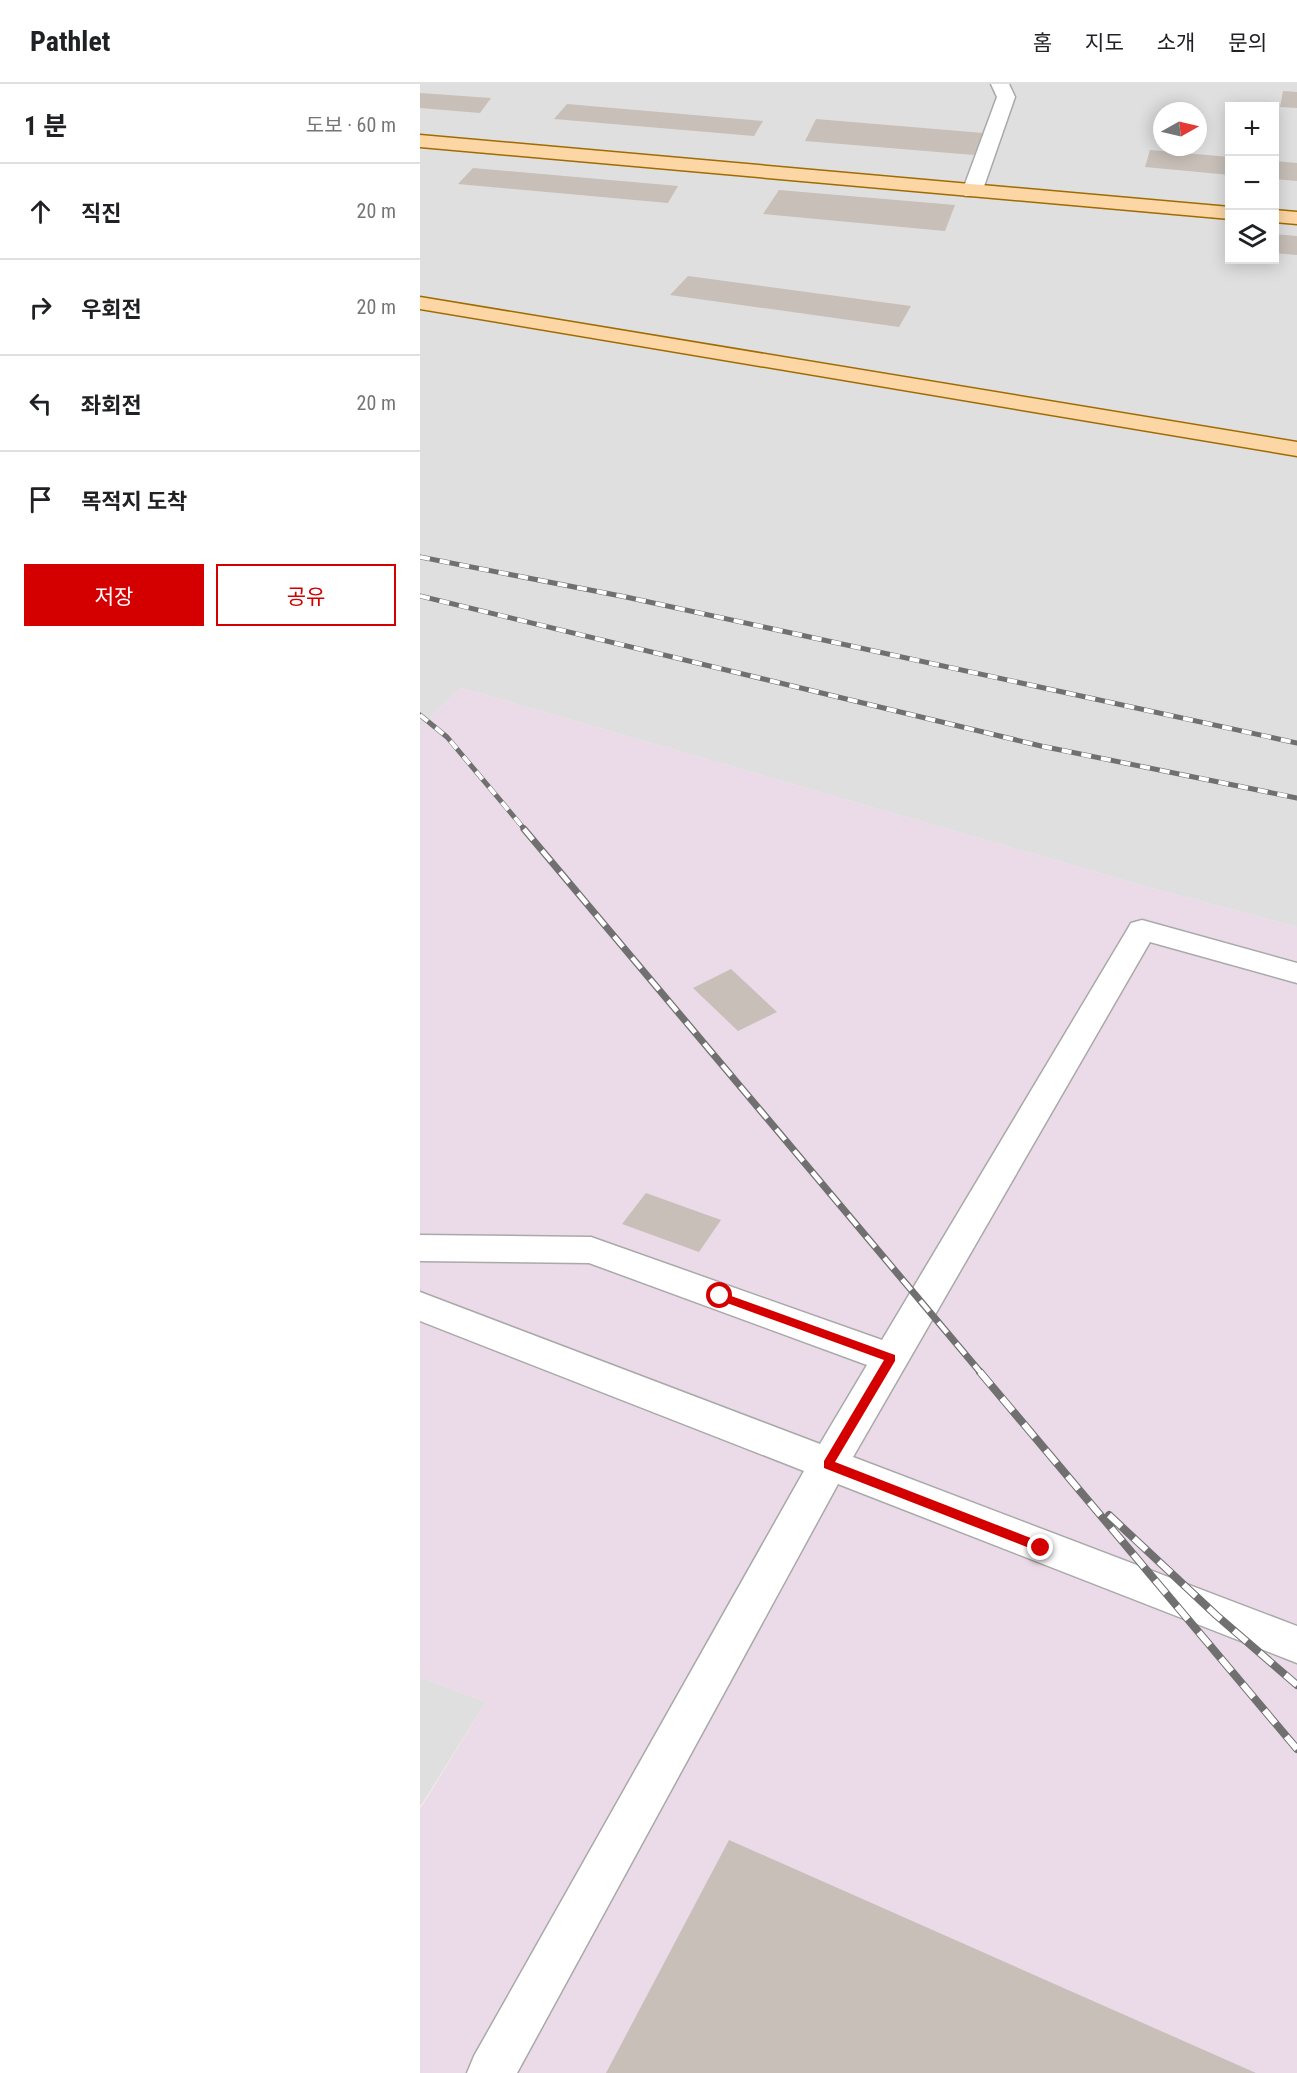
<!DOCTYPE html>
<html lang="ko">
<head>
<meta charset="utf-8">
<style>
	:root { --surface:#fff; --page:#f6f6f6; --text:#202124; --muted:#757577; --line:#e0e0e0; --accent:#d40000 }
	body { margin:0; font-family:"Roboto Condensed","Noto Sans KR",sans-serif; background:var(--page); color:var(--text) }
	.controls { position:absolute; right:18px; top:18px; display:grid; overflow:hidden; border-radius:0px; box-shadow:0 3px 15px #0003 }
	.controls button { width:54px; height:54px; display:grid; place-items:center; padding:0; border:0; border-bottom:2px solid var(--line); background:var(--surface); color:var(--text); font:30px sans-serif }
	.compass { position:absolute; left:733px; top:18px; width:54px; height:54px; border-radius:50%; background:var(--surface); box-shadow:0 3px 15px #0003; rotate:82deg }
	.stop { position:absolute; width:18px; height:18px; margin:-14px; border:4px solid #d40000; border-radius:50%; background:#fff }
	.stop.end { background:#d40000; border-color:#fff; box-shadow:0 2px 6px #0008 }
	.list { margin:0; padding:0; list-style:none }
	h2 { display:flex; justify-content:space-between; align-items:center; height:78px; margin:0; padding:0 24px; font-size:26px }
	h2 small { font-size:20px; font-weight:400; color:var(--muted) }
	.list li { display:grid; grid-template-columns:39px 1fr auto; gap:18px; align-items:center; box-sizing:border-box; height:96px; padding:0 24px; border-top:2px solid var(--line) }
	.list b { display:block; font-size:22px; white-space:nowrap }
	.list em { font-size:20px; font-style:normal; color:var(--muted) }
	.actions { display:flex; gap:12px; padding:18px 24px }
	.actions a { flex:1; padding:14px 0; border:2px solid var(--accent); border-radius:0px; text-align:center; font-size:21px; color:var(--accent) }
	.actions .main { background:var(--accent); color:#fff }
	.icon { flex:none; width:33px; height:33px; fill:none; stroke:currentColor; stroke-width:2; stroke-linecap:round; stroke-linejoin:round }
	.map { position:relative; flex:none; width:877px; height:1989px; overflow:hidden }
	header { display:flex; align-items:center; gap:36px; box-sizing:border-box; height:84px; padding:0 30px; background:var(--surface); border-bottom:2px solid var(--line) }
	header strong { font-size:28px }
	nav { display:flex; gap:33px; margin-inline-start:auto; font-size:21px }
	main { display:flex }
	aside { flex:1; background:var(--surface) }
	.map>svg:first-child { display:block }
	.residential { fill:#e0dfdf; fill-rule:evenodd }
	.industrial { fill:#ebdbe8 }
	.building { fill:#c7bfb8 }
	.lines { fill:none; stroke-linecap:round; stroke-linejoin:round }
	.minor-casing { stroke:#a9a9a9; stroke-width:3 }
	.major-casing { stroke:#a06b00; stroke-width:3 }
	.minor { fill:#fff; fill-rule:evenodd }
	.major { fill:#fcd6a4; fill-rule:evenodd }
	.rail-far2-casing { stroke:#707070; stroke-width:5 }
	.rail-far1-casing { stroke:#707070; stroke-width:7 }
	.rail-casing { stroke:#707070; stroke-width:8 }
	.rail-far2 { stroke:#fff; stroke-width:4; stroke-dasharray:10; stroke-linecap:butt }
	.rail-far1 { stroke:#fff; stroke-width:4.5; stroke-dasharray:14; stroke-linecap:butt }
	.rail { stroke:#fff; stroke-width:6; stroke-dasharray:17; stroke-linecap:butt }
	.route { fill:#d40000 }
</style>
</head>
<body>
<header>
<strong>Pathlet</strong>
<nav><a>홈</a><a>지도</a><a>소개</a><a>문의</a></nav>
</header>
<main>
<aside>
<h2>1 분<small>도보 · 60 m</small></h2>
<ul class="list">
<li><svg class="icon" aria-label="ahead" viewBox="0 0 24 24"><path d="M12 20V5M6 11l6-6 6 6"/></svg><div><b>직진</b></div><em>20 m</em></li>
<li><svg class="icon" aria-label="right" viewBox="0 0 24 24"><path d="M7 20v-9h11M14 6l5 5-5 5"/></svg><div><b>우회전</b></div><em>20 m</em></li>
<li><svg class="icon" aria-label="left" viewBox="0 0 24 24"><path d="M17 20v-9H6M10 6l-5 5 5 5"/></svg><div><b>좌회전</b></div><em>20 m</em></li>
<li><svg class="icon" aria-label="arrive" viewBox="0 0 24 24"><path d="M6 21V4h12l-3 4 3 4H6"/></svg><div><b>목적지 도착</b></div></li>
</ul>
<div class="actions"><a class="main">저장</a><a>공유</a></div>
</aside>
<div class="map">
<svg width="877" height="1989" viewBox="0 0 877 1989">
	<rect width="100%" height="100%" fill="#f2efe9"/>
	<path class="residential" d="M0 0H877V843L731 804 41 604 0 643ZM810 22H854V176H810ZM742 27H778V63H742Z
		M0 1593 66 1618 0 1723Z"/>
	<path class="industrial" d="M41 604 731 804 877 843V1989H0V1725L66 1618 0 1593V643Z"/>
	<path class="building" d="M863 7 877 8V24L860 23Z
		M0 9 71 14 60 29 0 24Z
		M147 20 343 37 334 52 134 35Z
		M396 35 563 49 554 71 385 57Z
		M730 66 810 73V91L725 83Z
		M854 77 877 79V97L854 95Z
		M53 84 258 102 248 119 38 100Z
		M359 106 535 121 525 147 343 130Z
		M854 150 877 152V171L854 169Z
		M268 192 491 222 479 243 250 211Z
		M311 885 357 928 318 947 273 904Z
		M226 1109 301 1136 279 1168 202 1140Z
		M309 1756 836 1989H186Z"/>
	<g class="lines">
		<defs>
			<path id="minor" d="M571 0H589L595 13 562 108 559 112H545L542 108 577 13Z
				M722 836 877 879V899L730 858 433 1373 877 1542V1579L418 1400 97 1989H47L54 1972 384 1387 0 1237V1208L400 1360 447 1281 169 1179 0 1177V1151L171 1153 462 1256 707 846 711 839Z"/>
			<path id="major" d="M0 51 810 123V135L0 63Z
				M854 126 877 128V140L854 138Z
				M0 213 877 358V372L0 225Z"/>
		</defs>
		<use href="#minor" class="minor-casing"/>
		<use href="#major" class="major-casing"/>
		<use href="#minor" class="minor"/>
		<use href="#major" class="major"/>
		<defs>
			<path id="rail-far2" d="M0 473 206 513 877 659
				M0 512 621 662 877 714
				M0 631 27 653 106 747"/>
			<path id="rail-far1" d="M104 745 561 1289"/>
			<path id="rail" d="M560 1288 877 1665
				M689 1431 796 1531 877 1601"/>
		</defs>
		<use href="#rail-far2" class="rail-far2-casing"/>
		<use href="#rail-far1" class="rail-far1-casing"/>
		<use href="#rail" class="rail-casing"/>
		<use href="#rail-far2" class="rail-far2"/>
		<use href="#rail-far1" class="rail-far1"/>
		<use href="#rail" class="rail"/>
	</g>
	<path class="route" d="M300 1208 475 1271V1277L415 1378 626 1460V1467H617L404 1384V1377L464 1276 296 1215 294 1212Z"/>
</svg>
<div class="controls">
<button>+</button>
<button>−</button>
<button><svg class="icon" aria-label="layers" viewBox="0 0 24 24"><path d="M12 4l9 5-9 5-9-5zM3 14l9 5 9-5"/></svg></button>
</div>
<svg class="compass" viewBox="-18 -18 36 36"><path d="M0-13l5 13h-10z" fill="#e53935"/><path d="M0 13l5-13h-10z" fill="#757577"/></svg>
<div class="stop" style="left:300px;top:1212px"></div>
<div class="stop end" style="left:621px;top:1464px"></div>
</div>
</main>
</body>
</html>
